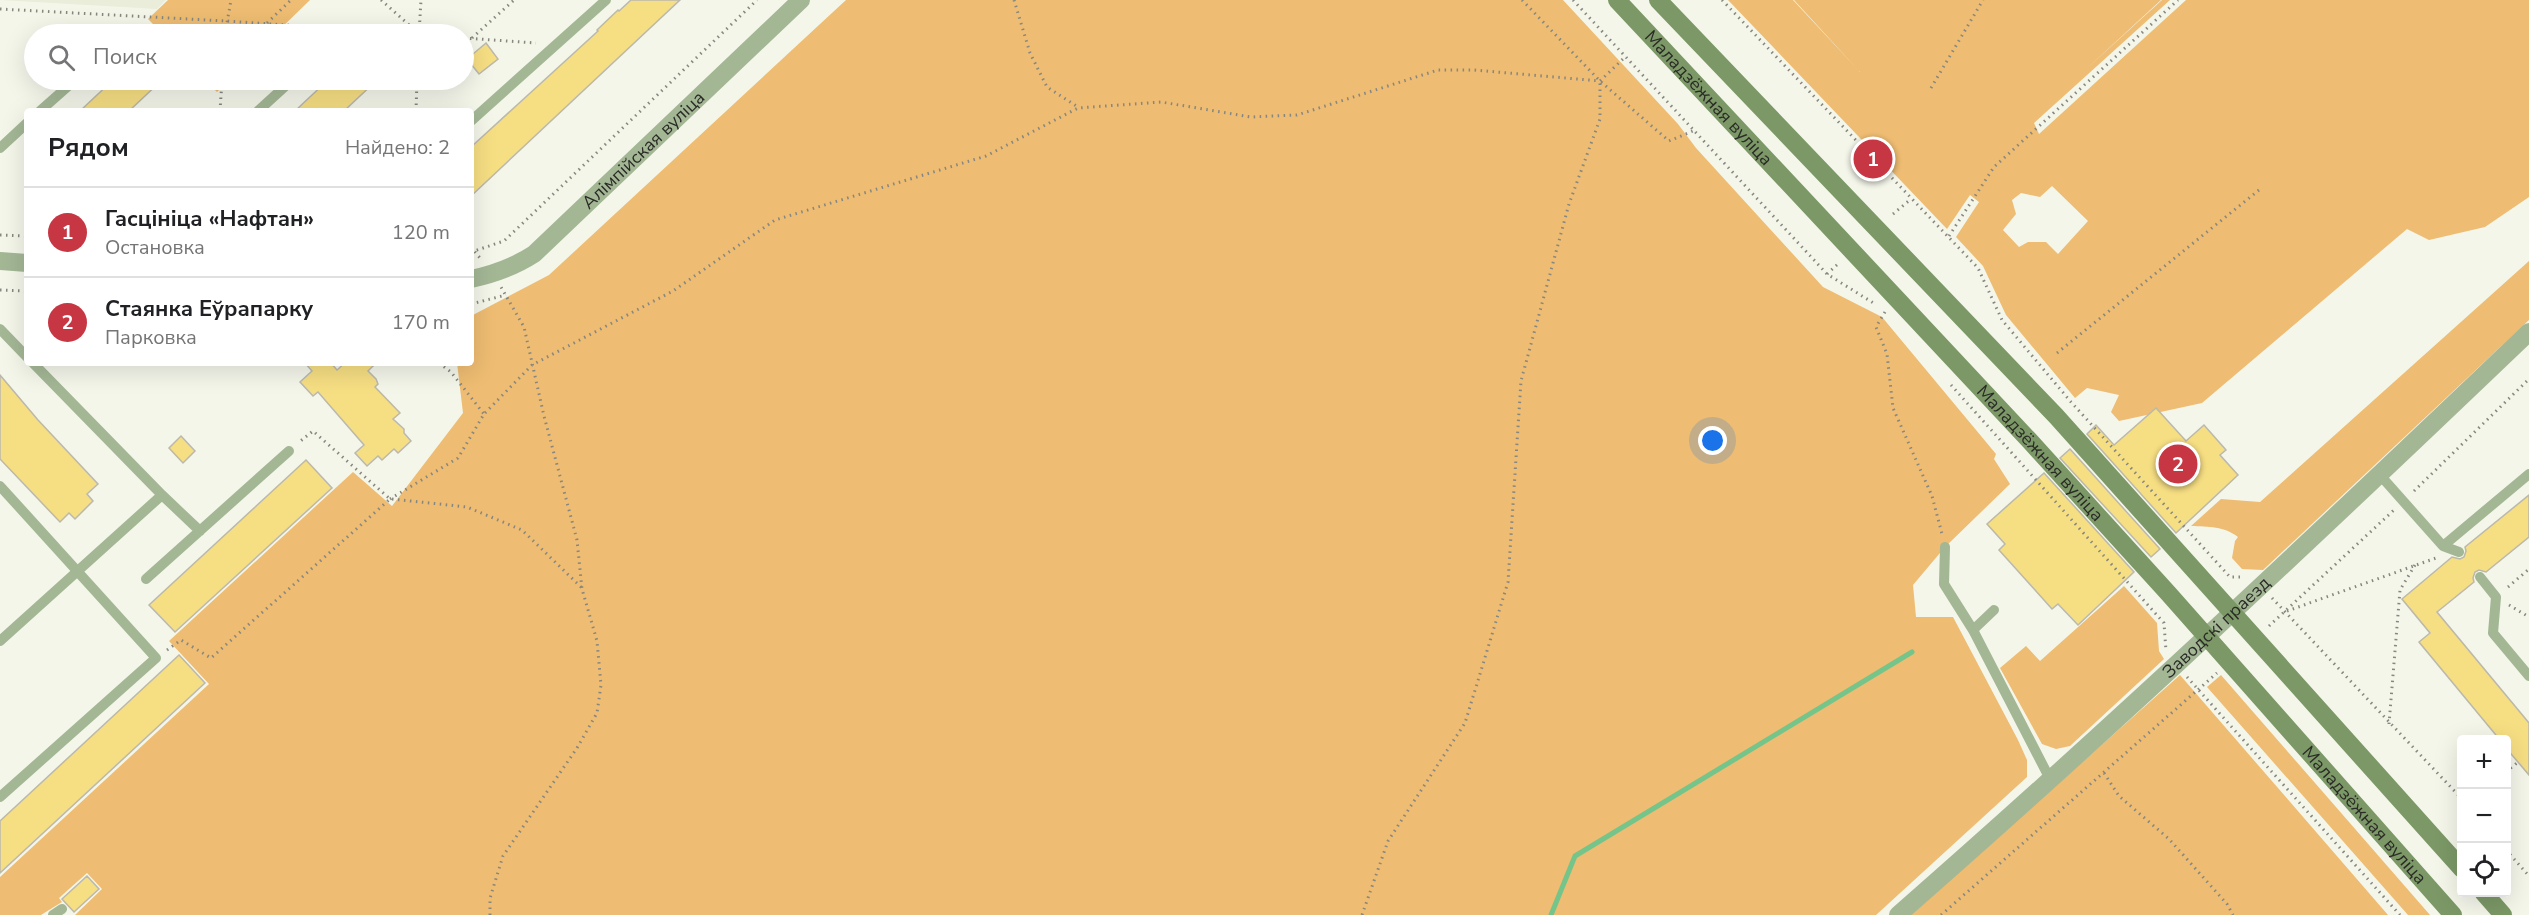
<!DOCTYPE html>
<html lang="ru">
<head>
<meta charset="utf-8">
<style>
	:root { --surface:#fff; --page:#f6f6f6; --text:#202124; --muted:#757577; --line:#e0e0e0; --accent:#c63643 }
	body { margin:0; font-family:"Nunito Sans",sans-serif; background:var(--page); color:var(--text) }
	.controls { position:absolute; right:18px; bottom:18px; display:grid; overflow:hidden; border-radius:6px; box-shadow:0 6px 24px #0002 }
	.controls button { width:54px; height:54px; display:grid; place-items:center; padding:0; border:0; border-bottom:2px solid var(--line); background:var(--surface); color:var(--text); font:30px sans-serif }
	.you { position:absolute; left:1713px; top:441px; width:21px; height:21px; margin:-15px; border:4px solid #fff; border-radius:50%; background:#1a73e8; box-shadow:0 0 0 9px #1a73e833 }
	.badge { display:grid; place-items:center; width:39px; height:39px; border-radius:50%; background:var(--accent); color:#fff; font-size:20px; font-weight:700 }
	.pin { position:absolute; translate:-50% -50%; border:3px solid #fff; box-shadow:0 2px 6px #0006 }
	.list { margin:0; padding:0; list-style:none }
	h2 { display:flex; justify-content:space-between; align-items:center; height:78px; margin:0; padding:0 24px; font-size:26px }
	h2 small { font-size:20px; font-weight:400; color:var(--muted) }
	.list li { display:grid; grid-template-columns:39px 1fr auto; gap:18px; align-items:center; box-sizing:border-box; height:90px; padding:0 24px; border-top:2px solid var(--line) }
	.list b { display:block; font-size:22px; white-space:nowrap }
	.list p { margin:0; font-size:20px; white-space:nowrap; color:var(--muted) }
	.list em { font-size:20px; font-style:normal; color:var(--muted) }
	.icon { flex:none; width:33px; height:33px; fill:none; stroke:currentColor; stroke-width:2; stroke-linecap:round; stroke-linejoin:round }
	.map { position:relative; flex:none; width:2529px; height:915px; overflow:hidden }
	.search { position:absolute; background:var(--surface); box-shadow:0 6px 24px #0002; left:24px; top:24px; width:450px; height:66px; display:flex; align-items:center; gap:15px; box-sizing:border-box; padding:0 21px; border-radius:33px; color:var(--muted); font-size:22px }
	.panel { position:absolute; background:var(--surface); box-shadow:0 6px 24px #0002; left:24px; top:108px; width:450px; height:258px; border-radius:6px }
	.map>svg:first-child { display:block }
	.built { fill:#eaedd9 }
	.green { fill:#eebc72; fill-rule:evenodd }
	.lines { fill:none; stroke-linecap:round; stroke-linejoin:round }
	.stream { stroke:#75c48a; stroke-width:5 }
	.building { fill:#f6de83; stroke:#bbb8ac; stroke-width:1.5 }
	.path { stroke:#878780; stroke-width:3; stroke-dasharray:1.5 4.5; stroke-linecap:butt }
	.service { stroke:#a3b795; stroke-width:10 }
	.tertiary { stroke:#a3b795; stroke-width:18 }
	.secondary { stroke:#7b9866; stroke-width:18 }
	.labels { text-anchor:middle; stroke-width:4.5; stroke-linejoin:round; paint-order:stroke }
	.street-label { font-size:18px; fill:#2a2a26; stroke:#fff }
</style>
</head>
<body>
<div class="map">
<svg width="2529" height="915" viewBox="0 0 2529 915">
	<rect width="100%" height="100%" fill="#f4f6ea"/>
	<path class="built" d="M0 0H166L157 9Z"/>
	<path class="green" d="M168 0H310L275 34H163L148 19Z
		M846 0H1563L1678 124 1696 148 1823 287 1882 317 1996 454 1994 459 2010 484 1945 547 1913 585 1916 617H1953L2018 740 2027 760V777L1876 915H75L102 889 87 873 59 898 62 902 41 915H0V877L209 684 169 641 353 472 392 506 463 413 457 363H471V316L549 275Z
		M1728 0H1793L1860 72 1794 0H2161L2083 72 2162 0H2170L2034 123 2039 134 2186 0H2529V197L2485 227 2429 240 2407 229 2202 403 2119 421 2111 412 2119 395 2087 388 2075 398 2006 315 1983 266 1956 237 1979 202 1970 195 1947 229ZM2052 186 2088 221 2058 254 2046 242H2028L2019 247 2003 230 2016 214 2012 200 2021 193 2040 197Z
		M205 80H229L217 92Z
		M2529 261V320L2263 570 2242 569 2232 558 2235 541 2238 537C2224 526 2209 527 2191 526L2221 499 2260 502Z
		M2124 586 2157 623 2159 651 2164 659 2070 746 2056 749 2042 744 2000 668 2026 646 2040 661Z
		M2180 675 2388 915H1911Z
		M2221 675 2430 915H2408L2207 687Z"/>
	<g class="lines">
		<path class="stream" d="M1551 915 1575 856 1912 652"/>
	</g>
	<path class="building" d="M631 0H680L471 196V147L598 31 597 30 618 10 619 11Z
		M486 43 498 59 479 74 467 59Z
		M113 80H162L129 111H80Z
		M328 80H377L344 111H295Z
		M305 363H331L337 370 345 363H376L368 371 376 379 378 384 375 387 400 413 393 419 404 429V433L411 441 398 453 394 449 382 460 378 456 367 466 355 453 364 445 318 392 313 396 300 382 312 371Z
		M0 375 38 420 98 484 87 494 93 501 75 519 69 513 60 522 0 459Z
		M2156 408 2186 441 2204 425 2226 450 2220 455 2238 475 2176 533 2087 434 2096 425 2114 445Z
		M181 436 195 451 183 463 169 448Z
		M2070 449 2160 549 2151 557 2060 458Z
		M306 460 332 488 175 632 149 605Z
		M2044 473 2134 572 2078 625 2058 604 2052 609 1999 550 2005 544 1987 524Z
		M2529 495V537L2486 572 2479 570 2475 572 2473 578 2474 582 2437 612 2529 723V775L2506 748V740H2500L2419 642 2430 633 2402 599 2452 557 2460 559 2464 557 2466 551 2465 547Z
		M179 655 205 683 0 873V821Z
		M87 876 99 889 74 912 62 899Z"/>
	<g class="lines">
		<path class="path" d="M381 0 418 33
			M1014 0 1030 53 1047 87 1078 107
			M1522 0 1600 81 1669 141 1693 131
			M1573 0 1827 274 1875 304
			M1722 0 1978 268 2002 320 2071 402 2230 577H2243
			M0 9 226 21 421 34
			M267 23 291 0
			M225 34 231 0
			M419 34 421 0
			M464 38 536 43
			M472 38 514 0
			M1931 88 1983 0
			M220 111 222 80
			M416 111 417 80
			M1893 214 1911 199
			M0 235 27 236
			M1949 236 1994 167 2178 0
			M471 247 480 258
			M471 252 504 241 757 0
			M1827 274 1839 263
			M0 290 27 291
			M471 304 506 295
			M1885 312 1876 327 1887 354 1893 408 1932 496 1942 534
			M2057 353 2259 190
			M439 363 451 372 484 414
			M1951 385 2164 623 2166 651
			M2414 491 2529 379
			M390 499 458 458 484 414 532 365 673 291 775 220 986 156 1078 108 1161 102 1251 117 1297 115 1438 70H1474L1600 81 1625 57
			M392 499 467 507 522 530 582 588
			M2508 587 2529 569
			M2272 598 2462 799
			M2509 605 2529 617
			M2287 611 2436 558
			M2269 626 2394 510
			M167 650 181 640 211 658 390 499 313 431 298 443
			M2187 677 2400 915
			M2389 724 2400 590 2415 565
			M2506 772 2518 762
			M2104 773 2119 796 2169 839 2227 904 2233 915
			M2506 850 2529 876
			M490 915V898L503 856 577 748 597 713 601 685 597 641 582 589 577 540 544 416 524 327 501 287
			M1362 915 1388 841 1465 723 1508 582 1521 381 1569 204 1600 119V81
			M1941 915 2217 673"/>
		<path class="service" d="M40 111 75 80
			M258 111 292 80
			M471 121 606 0
			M0 148 27 123
			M0 329 27 357
			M2380 475 2443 546 2529 474
			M0 486 156 658 0 797
			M162 495 200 531
			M2443 546 2459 552
			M1945 547 1944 584 1973 630
			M2480 577 2496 597 2493 633 2529 676
			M146 579 289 451
			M1994 610 1973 630 2051 781
			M0 641 162 495 33 363
			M53 915 62 909"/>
		<g class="tertiary">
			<path d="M0 261 27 263"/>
			<path id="s1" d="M471 279C494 274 514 267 534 254L801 0"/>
			<path id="s2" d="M1898 915C2114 726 2322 530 2529 332"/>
		</g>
		<g class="secondary">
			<path id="s3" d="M1617 0 2029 440 2168 593 2453 915"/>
			<path d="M1658 0 2056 416 2462 869"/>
			<path d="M2483 892 2503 915"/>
		</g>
	</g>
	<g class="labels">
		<g class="street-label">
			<text dy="6" stroke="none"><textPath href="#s3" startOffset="134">Маладзёжная вуліца</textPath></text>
			<text dy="6" stroke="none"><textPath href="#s1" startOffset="219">Алімпійская вуліца</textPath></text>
			<text dy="6" stroke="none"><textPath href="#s3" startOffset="620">Маладзёжная вуліца</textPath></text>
			<text dy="6" stroke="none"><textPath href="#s2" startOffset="429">Заводскі праезд</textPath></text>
			<text dy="6" stroke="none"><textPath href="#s3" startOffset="1106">Маладзёжная вуліца</textPath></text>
		</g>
	</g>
</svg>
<div class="controls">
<button>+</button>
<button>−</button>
<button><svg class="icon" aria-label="locate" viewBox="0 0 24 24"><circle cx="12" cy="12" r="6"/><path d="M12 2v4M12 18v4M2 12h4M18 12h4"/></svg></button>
</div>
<div class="you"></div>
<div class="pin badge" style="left:1873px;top:159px">1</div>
<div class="pin badge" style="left:2178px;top:464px">2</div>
<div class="search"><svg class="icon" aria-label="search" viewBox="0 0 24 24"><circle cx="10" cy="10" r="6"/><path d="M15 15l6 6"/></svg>Поиск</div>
<section class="panel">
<h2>Рядом<small>Найдено: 2</small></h2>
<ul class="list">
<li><span class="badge">1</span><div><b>Гасцініца «Нафтан»</b><p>Остановка</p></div><em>120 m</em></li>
<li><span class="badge">2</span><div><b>Стаянка Еўрапарку</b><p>Парковка</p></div><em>170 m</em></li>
</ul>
</section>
</div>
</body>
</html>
